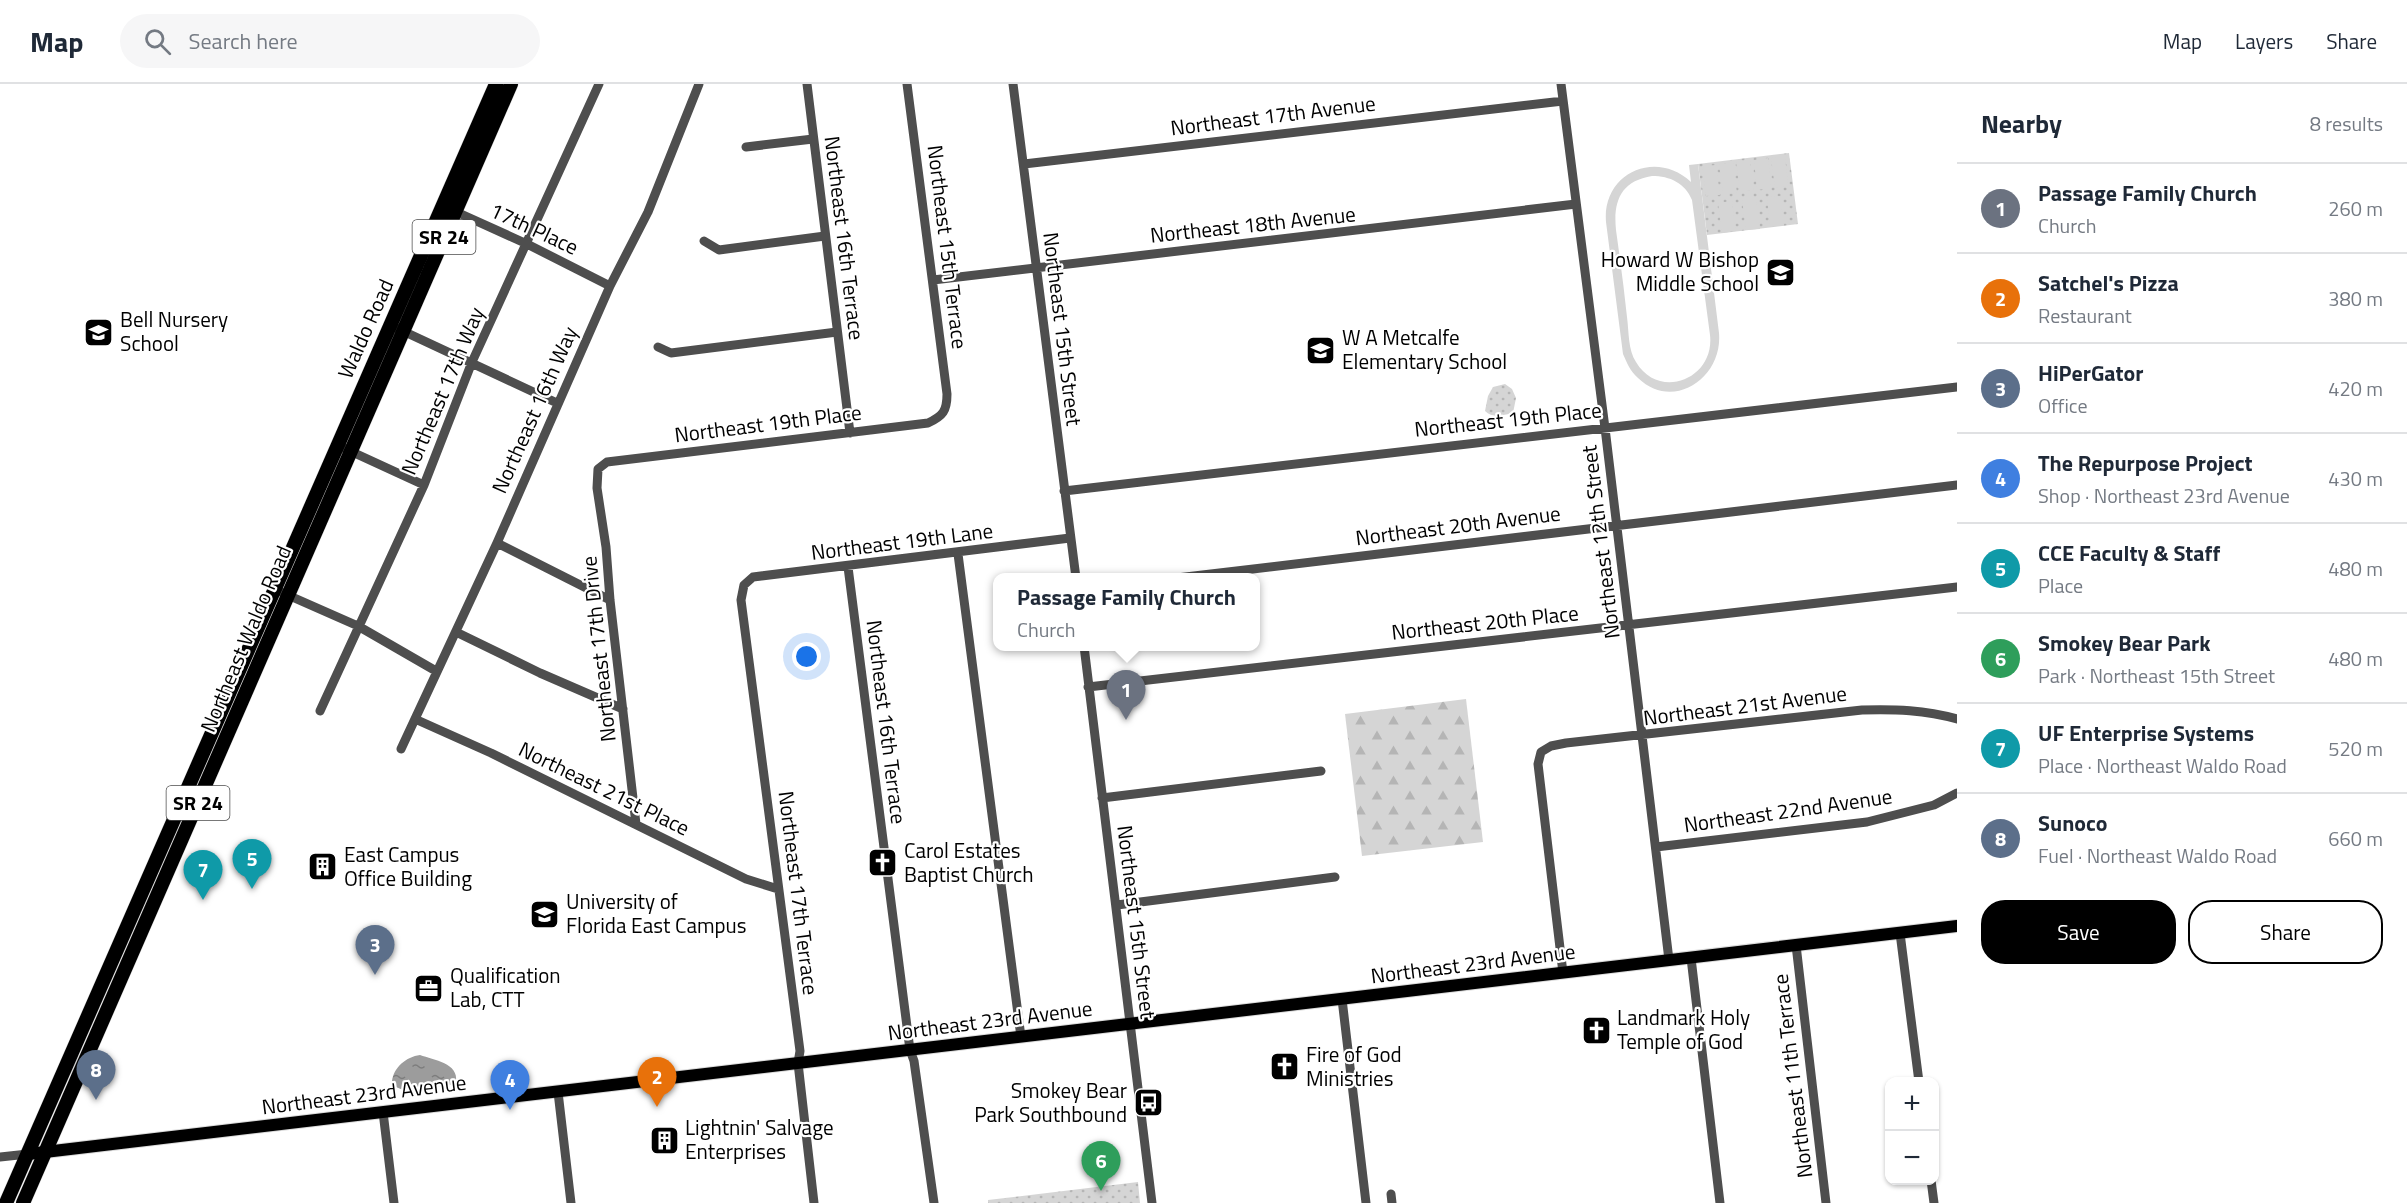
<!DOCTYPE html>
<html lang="en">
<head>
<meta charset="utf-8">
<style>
	:root { --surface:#fff; --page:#f6f6f7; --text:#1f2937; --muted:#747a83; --line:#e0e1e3; --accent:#000 }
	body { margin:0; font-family:"Titillium Web",sans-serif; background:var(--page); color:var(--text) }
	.controls { position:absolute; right:18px; bottom:18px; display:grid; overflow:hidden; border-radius:12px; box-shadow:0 2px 4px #0004 }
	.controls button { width:54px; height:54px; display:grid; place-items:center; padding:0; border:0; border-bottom:2px solid var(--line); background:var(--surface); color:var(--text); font:30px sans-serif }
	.you { position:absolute; left:807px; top:573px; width:21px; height:21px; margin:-15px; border:4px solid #fff; border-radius:50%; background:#1a73e8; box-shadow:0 0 0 9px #1a73e833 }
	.badge { display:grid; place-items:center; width:39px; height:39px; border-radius:50%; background:var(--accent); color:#fff; font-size:20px; font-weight:700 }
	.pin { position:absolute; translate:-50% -50px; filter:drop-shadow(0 2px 3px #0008) }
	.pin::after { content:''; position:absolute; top:32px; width:21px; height:18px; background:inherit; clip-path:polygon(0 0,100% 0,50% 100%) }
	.popup { position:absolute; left:993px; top:489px; width:267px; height:78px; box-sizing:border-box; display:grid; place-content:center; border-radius:12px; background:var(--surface); filter:drop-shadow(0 2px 4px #0005); font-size:20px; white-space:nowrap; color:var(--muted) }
	.popup b { font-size:22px; color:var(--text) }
	.popup::after { content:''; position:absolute; left:50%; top:100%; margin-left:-12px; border:12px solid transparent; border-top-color:var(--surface) }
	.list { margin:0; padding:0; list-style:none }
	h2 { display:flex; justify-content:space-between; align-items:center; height:78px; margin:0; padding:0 24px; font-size:26px }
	h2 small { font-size:20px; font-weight:400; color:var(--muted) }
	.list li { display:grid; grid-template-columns:39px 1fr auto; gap:18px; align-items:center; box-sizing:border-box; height:90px; padding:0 24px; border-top:2px solid var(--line) }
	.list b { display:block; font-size:22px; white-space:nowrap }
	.list p { margin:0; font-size:20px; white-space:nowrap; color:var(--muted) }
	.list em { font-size:20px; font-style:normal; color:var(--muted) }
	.actions { display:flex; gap:12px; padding:18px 24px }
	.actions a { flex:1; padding:14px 0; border:2px solid var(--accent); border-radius:24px; text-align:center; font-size:21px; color:var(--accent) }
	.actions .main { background:var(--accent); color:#fff }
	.icon { flex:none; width:33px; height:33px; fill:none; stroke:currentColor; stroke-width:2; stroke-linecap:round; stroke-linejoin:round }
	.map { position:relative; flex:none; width:1957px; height:1119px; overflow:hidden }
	header { display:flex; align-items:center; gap:36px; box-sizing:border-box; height:84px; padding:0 30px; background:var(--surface); border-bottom:2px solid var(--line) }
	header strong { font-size:28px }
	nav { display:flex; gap:33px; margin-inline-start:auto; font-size:21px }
	.search { width:420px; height:54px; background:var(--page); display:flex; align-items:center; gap:15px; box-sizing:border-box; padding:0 21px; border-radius:33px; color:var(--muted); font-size:22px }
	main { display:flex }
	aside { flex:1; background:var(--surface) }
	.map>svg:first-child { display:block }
	.forest { fill:url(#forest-firs) }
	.park { fill:url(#park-dots) }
	.pitch { fill:#d5d5d5; fill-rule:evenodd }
	.water { fill:url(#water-ripples) }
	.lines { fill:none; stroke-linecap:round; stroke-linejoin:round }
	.major-casing { stroke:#dbdbdb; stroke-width:14 }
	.highway-casing { stroke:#dbdbdb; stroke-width:15 }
	.minor { stroke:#4e4e4e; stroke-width:9 }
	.major { stroke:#000; stroke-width:12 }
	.highway { stroke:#000; stroke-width:14 }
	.labels { text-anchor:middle; stroke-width:4.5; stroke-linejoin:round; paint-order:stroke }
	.shield { fill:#fff; stroke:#4c4c4c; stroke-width:1.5 }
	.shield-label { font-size:20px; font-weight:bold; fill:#000 }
	.street-label { font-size:21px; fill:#000; stroke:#fff }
	.poi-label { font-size:21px; fill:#000; stroke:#fff; text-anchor:start }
</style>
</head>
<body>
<header>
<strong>Map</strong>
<div class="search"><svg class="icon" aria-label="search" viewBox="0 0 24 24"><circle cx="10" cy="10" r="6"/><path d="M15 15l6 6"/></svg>Search here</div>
<nav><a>Map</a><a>Layers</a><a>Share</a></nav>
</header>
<main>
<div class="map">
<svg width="1957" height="1119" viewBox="0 0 1957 1119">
	<defs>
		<pattern id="forest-firs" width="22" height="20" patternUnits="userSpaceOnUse" patternTransform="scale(1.5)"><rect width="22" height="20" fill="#d5d5d5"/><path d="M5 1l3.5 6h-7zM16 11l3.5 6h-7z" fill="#b5b5b5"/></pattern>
		<pattern id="park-dots" width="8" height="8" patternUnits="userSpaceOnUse" patternTransform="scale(1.5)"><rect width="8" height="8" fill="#d5d5d5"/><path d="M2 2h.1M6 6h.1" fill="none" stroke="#b5b5b5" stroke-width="1.8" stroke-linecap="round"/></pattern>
		<pattern id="water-ripples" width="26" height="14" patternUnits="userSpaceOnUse" patternTransform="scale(1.5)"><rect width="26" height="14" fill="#9c9c9c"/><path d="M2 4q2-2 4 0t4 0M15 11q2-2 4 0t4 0" fill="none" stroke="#7d7d7d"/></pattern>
	</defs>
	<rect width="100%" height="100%" fill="#fff"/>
	<path class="forest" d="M1466 615 1483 758 1362 772 1345 630Z"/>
	<path class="park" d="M1789 69 1798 140 1707 151 1698 80Z
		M1505 300 1512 305 1516 314 1513 329C1503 331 1493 335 1485 327L1488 312 1493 303Z
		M1138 1098 1140 1119H988V1116Z"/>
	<path class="pitch" d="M1785 72 1788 102 1775 104 1771 74Z
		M1768 74 1771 104 1757 106 1754 76Z
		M1750 77 1754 106 1740 108 1736 78Z
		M1733 79 1737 109 1723 110 1719 80Z
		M1698 80 1719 249C1723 294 1673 328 1638 294 1630 287 1627 279 1623 270L1606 138C1602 89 1656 65 1691 98L1689 81ZM1652 92C1670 92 1685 99 1692 116L1710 251C1715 295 1659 317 1636 278 1628 266 1629 248 1627 233 1624 204 1620 175 1616 146 1613 117 1621 97 1652 92Z
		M1716 81 1720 111 1706 112 1702 82Z
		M1780 112 1784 141 1770 143 1767 113Z
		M1756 114 1760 145 1746 146 1742 116Z
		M1732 117 1736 147 1722 149 1718 119Z"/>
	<path class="water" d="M420 971C434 976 459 979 456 998L450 1001 403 1006 396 1003 392 997C394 983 406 973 420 971Z"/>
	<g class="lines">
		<defs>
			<path id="major" d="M28 1070 1957 842"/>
			<path id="highway" d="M6 1119 496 0
				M23 1119 511 0"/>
		</defs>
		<use href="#major" class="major-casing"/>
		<use href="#highway" class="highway-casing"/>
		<path class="minor" d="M807 0 850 349
			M1013 0 1076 494
			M1561 0 1605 344 1669 876
			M746 63 813 55
			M1024 80 1563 17
			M452 126 527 160 610 202
			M704 157 719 166 825 152
			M933 196 1576 120
			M390 241 557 319
			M658 263 671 269 837 248
			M337 361 424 401
			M1064 407 1957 303
			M497 459 610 516
			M958 470 1021 953
			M848 483 910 966 914 977 934 1119
			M1177 494 1957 401
			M274 505 358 542 436 587
			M456 548 540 589 623 625
			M1084 562 1152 1119
			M1088 603 1957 503
			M320 627 424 401 472 278 599 0
			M415 635 491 669 746 795 778 805
			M401 665 497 459 610 202 648 128 699 0
			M1102 714 1321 687
			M636 740 610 516 606 463 597 404 598 385 607 378 928 339C943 332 947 327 947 310L907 0
			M1656 763 1867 738 1934 721 1957 709
			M1117 821 1335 793
			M1900 849 1919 998
			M1796 861 1826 1119
			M1691 874 1720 1119
			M1563 889 1538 680 1541 668 1551 662 1566 659 1862 626C1895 625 1925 626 1957 635
			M1342 915 1366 1119
			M558 1008 571 1119
			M383 1028 394 1119
			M0 1073 28 1070
			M1931 1096 1934 1119
			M1391 1110 1392 1119
			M814 1119 798 979 800 967 741 516 744 501 753 493 1070 454"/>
		<use href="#major" class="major"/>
		<use href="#highway" class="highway"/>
	</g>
	<defs>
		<symbol id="school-square" viewBox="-11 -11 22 22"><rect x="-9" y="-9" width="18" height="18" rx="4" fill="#000" stroke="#fff"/><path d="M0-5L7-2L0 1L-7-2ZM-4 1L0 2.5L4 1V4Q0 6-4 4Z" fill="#fff"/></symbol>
		<symbol id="church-square" viewBox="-11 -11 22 22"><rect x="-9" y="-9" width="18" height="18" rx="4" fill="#000" stroke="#fff"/><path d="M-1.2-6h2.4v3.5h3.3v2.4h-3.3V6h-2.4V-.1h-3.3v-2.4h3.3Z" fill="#fff"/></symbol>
		<symbol id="building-square" viewBox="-11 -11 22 22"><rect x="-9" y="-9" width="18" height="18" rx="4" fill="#000" stroke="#fff"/><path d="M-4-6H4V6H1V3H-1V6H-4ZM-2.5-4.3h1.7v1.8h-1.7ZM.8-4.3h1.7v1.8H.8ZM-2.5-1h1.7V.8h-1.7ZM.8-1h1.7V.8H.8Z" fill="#fff"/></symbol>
		<symbol id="university-square" viewBox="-11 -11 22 22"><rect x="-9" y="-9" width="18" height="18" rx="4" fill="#000" stroke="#fff"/><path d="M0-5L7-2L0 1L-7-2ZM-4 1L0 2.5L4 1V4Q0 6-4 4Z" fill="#fff"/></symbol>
		<symbol id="office-square" viewBox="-11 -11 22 22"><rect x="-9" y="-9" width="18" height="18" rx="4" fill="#000" stroke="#fff"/><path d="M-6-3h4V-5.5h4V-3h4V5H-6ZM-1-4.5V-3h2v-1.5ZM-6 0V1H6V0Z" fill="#fff"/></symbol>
		<symbol id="bus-square" viewBox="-11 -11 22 22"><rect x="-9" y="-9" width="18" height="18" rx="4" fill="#000" stroke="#fff"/><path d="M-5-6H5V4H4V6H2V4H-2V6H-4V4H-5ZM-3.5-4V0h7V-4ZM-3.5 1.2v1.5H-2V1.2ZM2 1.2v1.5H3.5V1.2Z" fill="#fff"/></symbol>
	</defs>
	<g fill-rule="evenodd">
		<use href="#school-square" x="1764" y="172" width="33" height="33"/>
		<use href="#school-square" x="82" y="232" width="33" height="33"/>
		<use href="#school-square" x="1304" y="250" width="33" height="33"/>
		<use href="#church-square" x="866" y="762" width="33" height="33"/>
		<use href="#building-square" x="306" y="766" width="33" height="33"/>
		<use href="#university-square" x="528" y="814" width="33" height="33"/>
		<use href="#office-square" x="412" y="888" width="33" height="33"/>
		<use href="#church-square" x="1580" y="930" width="33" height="33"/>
		<use href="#church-square" x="1268" y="966" width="33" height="33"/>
		<use href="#bus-square" x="1132" y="1002" width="33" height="33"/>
		<use href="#building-square" x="648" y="1040" width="33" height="33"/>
	</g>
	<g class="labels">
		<g class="shield">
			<rect x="412.5" y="136" width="63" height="34" rx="4.5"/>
			<rect x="166.5" y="702" width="63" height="34" rx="4.5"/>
		</g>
		<g class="shield-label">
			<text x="444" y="160">SR 24</text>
			<text x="198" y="726">SR 24</text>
		</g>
		<g class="street-label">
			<text transform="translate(1273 32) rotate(-7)" y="7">Northeast 17th Avenue</text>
			<text transform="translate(1253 141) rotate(-6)" y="7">Northeast 18th Avenue</text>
			<text transform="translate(534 145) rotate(25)" y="7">17th Place</text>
			<text transform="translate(844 154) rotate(83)" y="7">Northeast 16th Terrace</text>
			<text transform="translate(947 163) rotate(83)" y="7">Northeast 15th Terrace</text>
			<text transform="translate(366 245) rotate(-66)" y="7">Waldo Road</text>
			<text transform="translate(1062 245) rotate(83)" y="7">Northeast 15th Street</text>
			<text transform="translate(443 307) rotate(-67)" y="7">Northeast 17th Way</text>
			<text transform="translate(535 326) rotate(-66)" y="7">Northeast 16th Way</text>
			<text transform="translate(1508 336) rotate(-6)" y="7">Northeast 19th Place</text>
			<text transform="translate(768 340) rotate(-7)" y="7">Northeast 19th Place</text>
			<text transform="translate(1458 442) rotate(-7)" y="7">Northeast 20th Avenue</text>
			<text transform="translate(902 458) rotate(-7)" y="7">Northeast 19th Lane</text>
			<text transform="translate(1601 458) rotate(-97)" y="7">Northeast 12th Street</text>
			<text transform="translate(1485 539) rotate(-6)" y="7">Northeast 20th Place</text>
			<text transform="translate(246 555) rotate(-67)" y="7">Northeast Waldo Road</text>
			<text transform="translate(599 565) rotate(-96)" y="7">Northeast 17th Drive</text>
			<text transform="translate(1745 622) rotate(-7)" y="7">Northeast 21st Avenue</text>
			<text transform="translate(886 638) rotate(83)" y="7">Northeast 16th Terrace</text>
			<text transform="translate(604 705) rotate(26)" y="7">Northeast 21st Place</text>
			<text transform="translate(1788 727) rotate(-8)" y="7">Northeast 22nd Avenue</text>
			<text transform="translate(798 809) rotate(83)" y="7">Northeast 17th Terrace</text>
			<text transform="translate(1136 838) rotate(83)" y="7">Northeast 15th Street</text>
			<text transform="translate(1473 880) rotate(-7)" y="7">Northeast 23rd Avenue</text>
			<text transform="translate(990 937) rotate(-7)" y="7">Northeast 23rd Avenue</text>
			<text transform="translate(1793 992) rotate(-97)" y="7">Northeast 11th Terrace</text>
			<text transform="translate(364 1011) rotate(-7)" y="7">Northeast 23rd Avenue</text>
		</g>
		<g class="poi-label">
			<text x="1759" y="183" text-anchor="end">Howard W Bishop<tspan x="1759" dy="24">Middle School</tspan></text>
			<text x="120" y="243">Bell Nursery<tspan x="120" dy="24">School</tspan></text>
			<text x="1342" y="261">W A Metcalfe<tspan x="1342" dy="24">Elementary School</tspan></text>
			<text x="904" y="774">Carol Estates<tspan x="904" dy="24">Baptist Church</tspan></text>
			<text x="344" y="778">East Campus<tspan x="344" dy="24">Office Building</tspan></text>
			<text x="566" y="825">University of<tspan x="566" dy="24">Florida East Campus</tspan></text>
			<text x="450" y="899">Qualification<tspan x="450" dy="24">Lab, CTT</tspan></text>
			<text x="1617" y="941">Landmark Holy<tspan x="1617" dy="24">Temple of God</tspan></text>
			<text x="1306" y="978">Fire of God<tspan x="1306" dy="24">Ministries</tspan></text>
			<text x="1127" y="1014" text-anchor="end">Smokey Bear<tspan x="1127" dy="24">Park Southbound</tspan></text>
			<text x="685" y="1051">Lightnin' Salvage<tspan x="685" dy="24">Enterprises</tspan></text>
		</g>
	</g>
</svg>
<div class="controls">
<button>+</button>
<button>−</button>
</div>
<div class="you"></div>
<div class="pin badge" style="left:1126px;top:636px;background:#6b7280">1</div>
<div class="popup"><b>Passage Family Church</b>Church</div>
<div class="pin badge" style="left:657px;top:1023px;background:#e8710a">2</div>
<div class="pin badge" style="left:375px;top:891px;background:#5c6f8a">3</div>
<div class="pin badge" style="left:510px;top:1026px;background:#3f7fe0">4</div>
<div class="pin badge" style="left:252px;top:805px;background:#0f9aa8">5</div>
<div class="pin badge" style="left:1101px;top:1107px;background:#2e9e5b">6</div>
<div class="pin badge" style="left:203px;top:816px;background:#0f9aa8">7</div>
<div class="pin badge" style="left:96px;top:1016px;background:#5c6f8a">8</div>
</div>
<aside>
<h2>Nearby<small>8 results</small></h2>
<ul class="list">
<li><span class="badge" style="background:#6b7280">1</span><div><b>Passage Family Church</b><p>Church</p></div><em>260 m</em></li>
<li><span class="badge" style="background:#e8710a">2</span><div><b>Satchel's Pizza</b><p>Restaurant</p></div><em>380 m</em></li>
<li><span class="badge" style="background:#5c6f8a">3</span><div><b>HiPerGator</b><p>Office</p></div><em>420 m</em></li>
<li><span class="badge" style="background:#3f7fe0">4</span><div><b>The Repurpose Project</b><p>Shop · Northeast 23rd Avenue</p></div><em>430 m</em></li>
<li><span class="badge" style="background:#0f9aa8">5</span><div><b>CCE Faculty &amp; Staff</b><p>Place</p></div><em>480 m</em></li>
<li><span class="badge" style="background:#2e9e5b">6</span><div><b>Smokey Bear Park</b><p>Park · Northeast 15th Street</p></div><em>480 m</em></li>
<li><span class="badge" style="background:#0f9aa8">7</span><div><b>UF Enterprise Systems</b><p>Place · Northeast Waldo Road</p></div><em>520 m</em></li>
<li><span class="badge" style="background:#5c6f8a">8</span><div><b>Sunoco</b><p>Fuel · Northeast Waldo Road</p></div><em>660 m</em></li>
</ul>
<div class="actions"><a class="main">Save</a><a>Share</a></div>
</aside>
</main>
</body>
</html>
